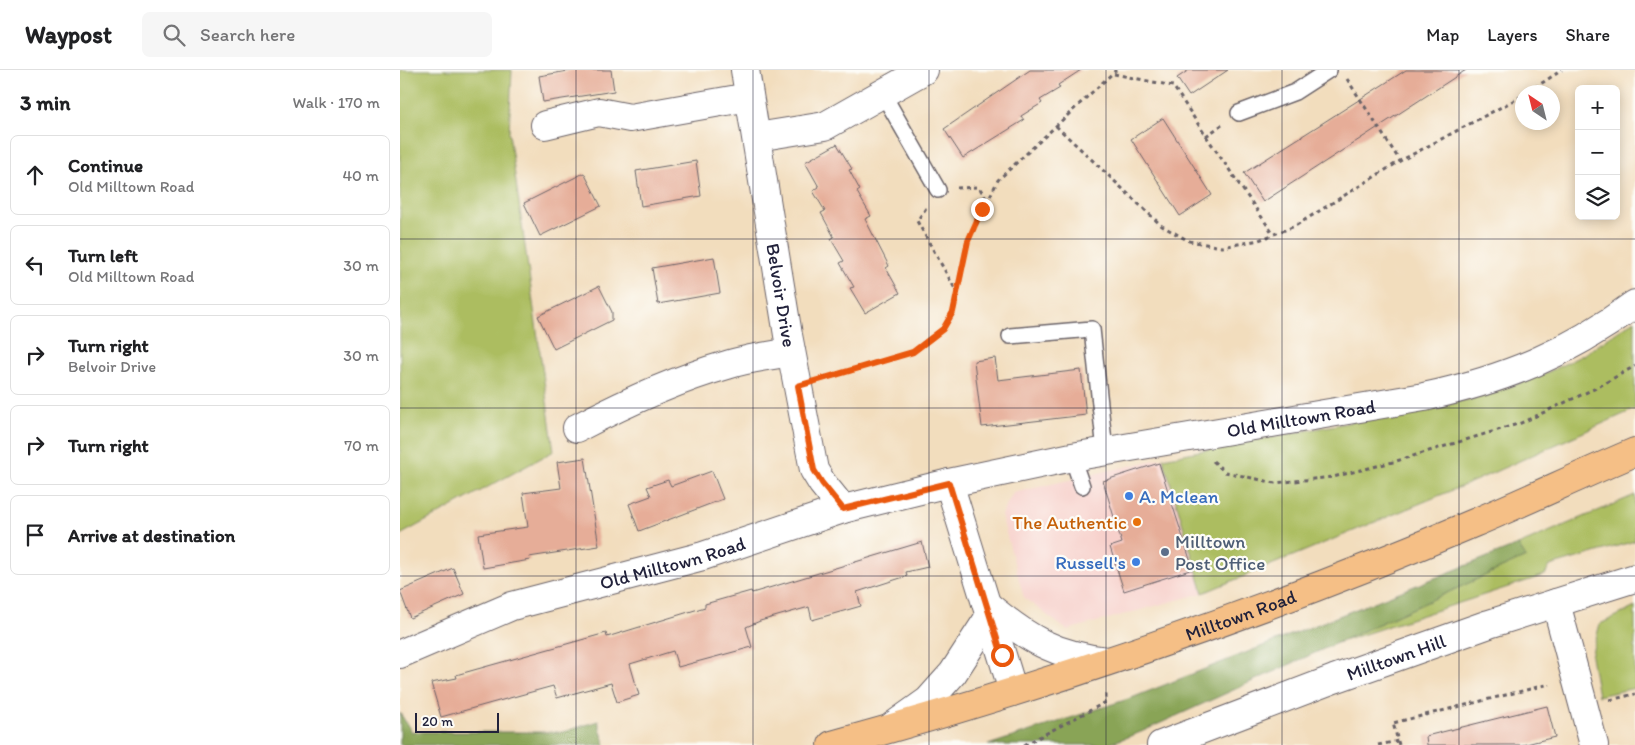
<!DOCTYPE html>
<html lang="en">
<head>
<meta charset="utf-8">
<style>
	:root { --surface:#fff; --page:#f6f6f6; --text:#202124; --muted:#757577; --line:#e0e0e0 }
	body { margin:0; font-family:Itim,sans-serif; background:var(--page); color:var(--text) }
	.controls { position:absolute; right:15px; top:15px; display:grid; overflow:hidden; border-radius:8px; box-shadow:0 2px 12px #0003 }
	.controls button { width:45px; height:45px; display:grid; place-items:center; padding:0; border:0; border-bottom:1px solid var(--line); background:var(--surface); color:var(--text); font:25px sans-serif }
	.compass { position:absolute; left:1115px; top:15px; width:45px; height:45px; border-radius:50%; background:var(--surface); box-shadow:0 2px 12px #0003; rotate:325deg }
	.scale { position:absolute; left:15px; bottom:12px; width:84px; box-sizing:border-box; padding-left:5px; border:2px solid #22223b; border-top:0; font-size:14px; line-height:18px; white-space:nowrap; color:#22223b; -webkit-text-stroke:4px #fdfcf7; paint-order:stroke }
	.stop { position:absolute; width:15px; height:15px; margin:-11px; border:4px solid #ea580c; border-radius:50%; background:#fff }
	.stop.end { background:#ea580c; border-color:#fff; box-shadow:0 1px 5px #0008 }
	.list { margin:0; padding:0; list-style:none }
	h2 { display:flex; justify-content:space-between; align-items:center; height:65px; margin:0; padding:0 20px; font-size:21px }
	h2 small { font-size:16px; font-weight:400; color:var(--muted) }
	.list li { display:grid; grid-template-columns:32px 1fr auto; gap:15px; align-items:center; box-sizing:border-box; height:80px; margin:0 10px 10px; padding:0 10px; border:1px solid var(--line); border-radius:8px }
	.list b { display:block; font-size:19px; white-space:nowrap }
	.list p { margin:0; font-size:16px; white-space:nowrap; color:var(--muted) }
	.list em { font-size:16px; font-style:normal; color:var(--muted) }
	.icon { flex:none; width:28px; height:28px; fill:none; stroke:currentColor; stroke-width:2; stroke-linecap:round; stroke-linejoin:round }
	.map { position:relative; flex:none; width:1235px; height:675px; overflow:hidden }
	header { display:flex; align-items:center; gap:30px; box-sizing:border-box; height:70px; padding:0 25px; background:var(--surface); border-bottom:1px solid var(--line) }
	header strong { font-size:24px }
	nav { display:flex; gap:28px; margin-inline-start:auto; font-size:18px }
	.search { width:350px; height:45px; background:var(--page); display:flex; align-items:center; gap:12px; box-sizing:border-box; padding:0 18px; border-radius:8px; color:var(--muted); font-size:19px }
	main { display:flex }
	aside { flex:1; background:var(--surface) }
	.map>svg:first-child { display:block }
	.built { fill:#f7d0cb }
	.green { fill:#acbd60; stroke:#67704e }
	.forest { fill:#89a456; stroke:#566348 }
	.building { fill:#e6ad98 }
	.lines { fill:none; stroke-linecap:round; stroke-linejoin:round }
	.service-casing { stroke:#6b6368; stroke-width:18 }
	.minor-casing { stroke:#6b6368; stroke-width:30 }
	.tertiary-casing { stroke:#6b6368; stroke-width:30 }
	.trunk-casing { stroke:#6b6368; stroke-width:30 }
	.path { stroke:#6b6368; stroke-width:3; stroke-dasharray:4 4; stroke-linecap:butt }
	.service { stroke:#fff; stroke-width:15 }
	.minor { stroke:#fff; stroke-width:28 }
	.tertiary { stroke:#fff; stroke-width:28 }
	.trunk { stroke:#f5bf86; stroke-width:28 }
	.route { stroke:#ea580c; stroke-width:6 }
	.grid { fill:none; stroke:#22223b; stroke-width:1; stroke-opacity:0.55 }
	.shop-dot { fill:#3f7fe0; stroke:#fdfcf7; stroke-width:2 }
	.food-dot { fill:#e8710a; stroke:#fdfcf7; stroke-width:2 }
	.service-dot { fill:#5c6f8a; stroke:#fdfcf7; stroke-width:2 }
	.labels { text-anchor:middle; stroke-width:4.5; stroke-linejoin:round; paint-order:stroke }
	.street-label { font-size:19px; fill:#22223b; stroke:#fdfcf7 }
	.shop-label { font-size:19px; fill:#366cbe; stroke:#fdfcf7; text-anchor:start }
	.food-label { font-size:19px; fill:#c56008; stroke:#fdfcf7; text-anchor:end }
	.service-label { font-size:19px; fill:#4e5e75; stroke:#fdfcf7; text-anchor:start }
</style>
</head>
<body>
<header>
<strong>Waypost</strong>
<div class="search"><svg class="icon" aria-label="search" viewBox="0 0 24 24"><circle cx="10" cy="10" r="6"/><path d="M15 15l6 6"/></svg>Search here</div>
<nav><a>Map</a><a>Layers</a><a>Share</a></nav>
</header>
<main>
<aside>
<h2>3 min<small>Walk · 170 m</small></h2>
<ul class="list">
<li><svg class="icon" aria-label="ahead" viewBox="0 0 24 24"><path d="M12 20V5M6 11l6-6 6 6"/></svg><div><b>Continue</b><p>Old Milltown Road</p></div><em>40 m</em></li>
<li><svg class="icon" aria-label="left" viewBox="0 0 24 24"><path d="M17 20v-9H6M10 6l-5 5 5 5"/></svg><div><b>Turn left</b><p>Old Milltown Road</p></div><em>30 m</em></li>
<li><svg class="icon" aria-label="right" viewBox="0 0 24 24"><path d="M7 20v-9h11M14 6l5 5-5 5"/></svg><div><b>Turn right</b><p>Belvoir Drive</p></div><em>30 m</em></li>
<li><svg class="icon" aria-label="right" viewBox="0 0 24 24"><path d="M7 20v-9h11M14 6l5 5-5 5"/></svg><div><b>Turn right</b></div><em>70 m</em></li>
<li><svg class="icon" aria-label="arrive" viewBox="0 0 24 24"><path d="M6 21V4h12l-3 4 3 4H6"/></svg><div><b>Arrive at destination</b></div></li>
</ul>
</aside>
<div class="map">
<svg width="1235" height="675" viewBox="0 0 1235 675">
	<rect width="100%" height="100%" fill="#fdfcf7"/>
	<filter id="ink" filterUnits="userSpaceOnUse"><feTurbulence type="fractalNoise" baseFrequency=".02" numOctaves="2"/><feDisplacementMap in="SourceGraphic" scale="10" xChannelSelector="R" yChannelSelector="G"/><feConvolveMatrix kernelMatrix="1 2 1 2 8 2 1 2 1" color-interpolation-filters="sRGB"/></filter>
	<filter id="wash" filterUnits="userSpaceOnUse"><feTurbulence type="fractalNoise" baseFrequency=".0096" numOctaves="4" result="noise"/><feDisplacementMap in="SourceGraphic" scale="20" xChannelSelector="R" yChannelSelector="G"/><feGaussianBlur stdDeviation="1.12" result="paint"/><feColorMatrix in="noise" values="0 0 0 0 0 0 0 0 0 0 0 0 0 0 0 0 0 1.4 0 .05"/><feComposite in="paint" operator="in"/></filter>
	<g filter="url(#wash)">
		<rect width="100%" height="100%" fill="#f2ddbd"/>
		<path class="built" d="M763 388 803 523 667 560 624 528 601 445 613 423Z"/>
		<path class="green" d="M0 0H112L109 63 154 381 0 465Z
			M1235 250V339L1077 410 803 523 763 388 1077 328 1140 306 1183 285Z
			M1235 425V471L1150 496 1145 505 937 573 1125 487 1118 475Z
			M1235 537V618L1198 626 1191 586 1200 554Z"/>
		<path class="forest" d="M1118 475 1126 487 741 662 706 675H588L734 627Z
			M0 643 12 662H163L198 651 205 675H0Z"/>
		<g id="blocks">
			<path class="building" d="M174 0H211L214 21 143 32 139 6Z
				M630 0H681L658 15 660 18 640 30 642 33 621 46 624 50 563 88 544 59Z
				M789 0H828L789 26 777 8Z
				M1006 0H1066L863 132 844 103Z
				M763 48 812 125 780 146 731 69Z
				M437 74 452 99 449 100 460 120 457 122 471 146 465 149 489 196 486 198 500 223 465 243 450 218 454 217 440 193 444 191 431 169 434 167 421 143 425 141 413 121 419 117 405 92Z
				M296 91 301 126 241 136 236 101Z
				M184 103 201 136 140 166 124 133Z
				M314 187 320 223 258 234 252 198Z
				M199 216 212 242V250L154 279 138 246Z
				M595 288 598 310 681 300 686 345 582 357 574 291Z
				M185 388 199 476 129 487 130 490 83 498 78 464 128 457 123 423 161 418 157 392Z
				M759 393 793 499 724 521 710 477 722 473 703 411Z
				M312 401 323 429 239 461 229 434 251 426 247 417 268 410 271 416Z
				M522 472 528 497 506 502 507 506 457 522 461 536 412 550 409 537 360 551 346 557 352 577 278 597 273 581 230 594 239 625 217 632 211 613 157 628 153 616 41 647 31 613 57 608 56 605 206 563 207 567 305 537V534L351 521 352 523Z
				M53 498 64 524 10 548 0 521Z
				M1147 636 1155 667 1122 675H1027L1026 666Z"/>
		</g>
	</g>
	<g filter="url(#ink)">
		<use href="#blocks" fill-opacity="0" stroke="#6b6368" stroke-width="1"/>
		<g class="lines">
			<defs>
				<path id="service" d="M483 24 538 120
					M839 43 895 22 929 0
					M610 266 692 259 705 381
					M672 387 682 416"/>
				<g id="minor">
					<path d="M145 55 199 42 230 48 349 27"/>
					<path d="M357 67 425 56 524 0"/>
					<path d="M177 358C225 333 274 310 327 295 347 288 370 286 391 282"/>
					<path id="s1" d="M549 413 672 387 1024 327C1106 309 1167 284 1235 234"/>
					<path d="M1156 533 1194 675"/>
					<path id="s2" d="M0 584 112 536 303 486 443 439"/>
					<path id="s3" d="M761 675 934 609 1089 554 1235 508"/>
				</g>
				<g id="tertiary">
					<path id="s4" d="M345 0 388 265 414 400 422 413 443 439 549 413 613 621"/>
					<path d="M587 535C628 569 654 585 707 591"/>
					<path d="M493 656 528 631 553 603 590 546"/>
				</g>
				<g id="trunk">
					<path id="s5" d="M432 675C650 615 866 542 1074 453 1128 430 1181 405 1235 382"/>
				</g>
			</defs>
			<use href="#service" class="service-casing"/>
			<use href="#minor" class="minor-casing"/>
			<use href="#tertiary" class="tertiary-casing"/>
			<use href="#trunk" class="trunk-casing"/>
			<path class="path" d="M714 4 773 16 806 66 822 55
				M947 9 1000 91
				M1128 22 1162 0
				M656 56 762 156 789 171 822 177 859 170 895 156 1000 91 1122 26
				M806 66 874 165
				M557 118 579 117 587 130
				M526 138 517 151 558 224
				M425 308 513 282 543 259 553 242 568 171 598 110 716 0
				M813 391 825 402 875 413 933 407 993 392 1121 353 1196 318 1235 296
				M1210 630 1235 624
				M624 675 706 632V622
				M978 675 998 671
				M999 675 993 653 1150 614"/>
			<use href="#service" class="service"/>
			<use href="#minor" class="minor"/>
			<use href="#tertiary" class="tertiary"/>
			<use href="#trunk" class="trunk"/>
		</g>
	</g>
	<g class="lines" filter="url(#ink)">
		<path class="route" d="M582 139 568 171 553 242 543 259 513 282 398 316 414 400 422 413 443 439 549 413 602 585"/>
	</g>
	<path class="grid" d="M176 0V675M353 0V675M529 0V675M706 0V675M882 0V675M1059 0V675M0 169H1235M0 338H1235M0 506H1235"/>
	<g class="shop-dot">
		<circle cx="729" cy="426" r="5"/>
		<circle cx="736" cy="492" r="5"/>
	</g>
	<circle class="food-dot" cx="737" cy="452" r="5"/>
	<circle class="service-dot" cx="765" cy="482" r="5"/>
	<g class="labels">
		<g class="street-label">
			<text dy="7" stroke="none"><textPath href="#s4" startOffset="228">Belvoir Drive</textPath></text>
			<text dy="7" stroke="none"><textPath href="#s1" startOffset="358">Old Milltown Road</textPath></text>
			<text dy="7" stroke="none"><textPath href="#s2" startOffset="288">Old Milltown Road</textPath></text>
			<text dy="7" stroke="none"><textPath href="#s5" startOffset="429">Milltown Road</textPath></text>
			<text dy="7" stroke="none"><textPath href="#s3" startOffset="251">Milltown Hill</textPath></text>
		</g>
		<g class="shop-label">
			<text x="739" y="433">A. Mclean</text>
			<text x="726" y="499" text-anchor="end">Russell's</text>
		</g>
		<g class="food-label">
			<text x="727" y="459">The Authentic</text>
		</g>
		<g class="service-label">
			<text x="775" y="478">Milltown<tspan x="775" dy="22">Post Office</tspan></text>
		</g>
	</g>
</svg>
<div class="controls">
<button>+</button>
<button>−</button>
<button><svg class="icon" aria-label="layers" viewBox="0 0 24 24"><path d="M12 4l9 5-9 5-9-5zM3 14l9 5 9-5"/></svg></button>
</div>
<svg class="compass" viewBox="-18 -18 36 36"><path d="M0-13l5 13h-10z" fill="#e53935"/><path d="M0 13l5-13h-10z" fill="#757577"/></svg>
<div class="scale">20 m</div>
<div class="stop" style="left:602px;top:585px"></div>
<div class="stop end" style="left:582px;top:139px"></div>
</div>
</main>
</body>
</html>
